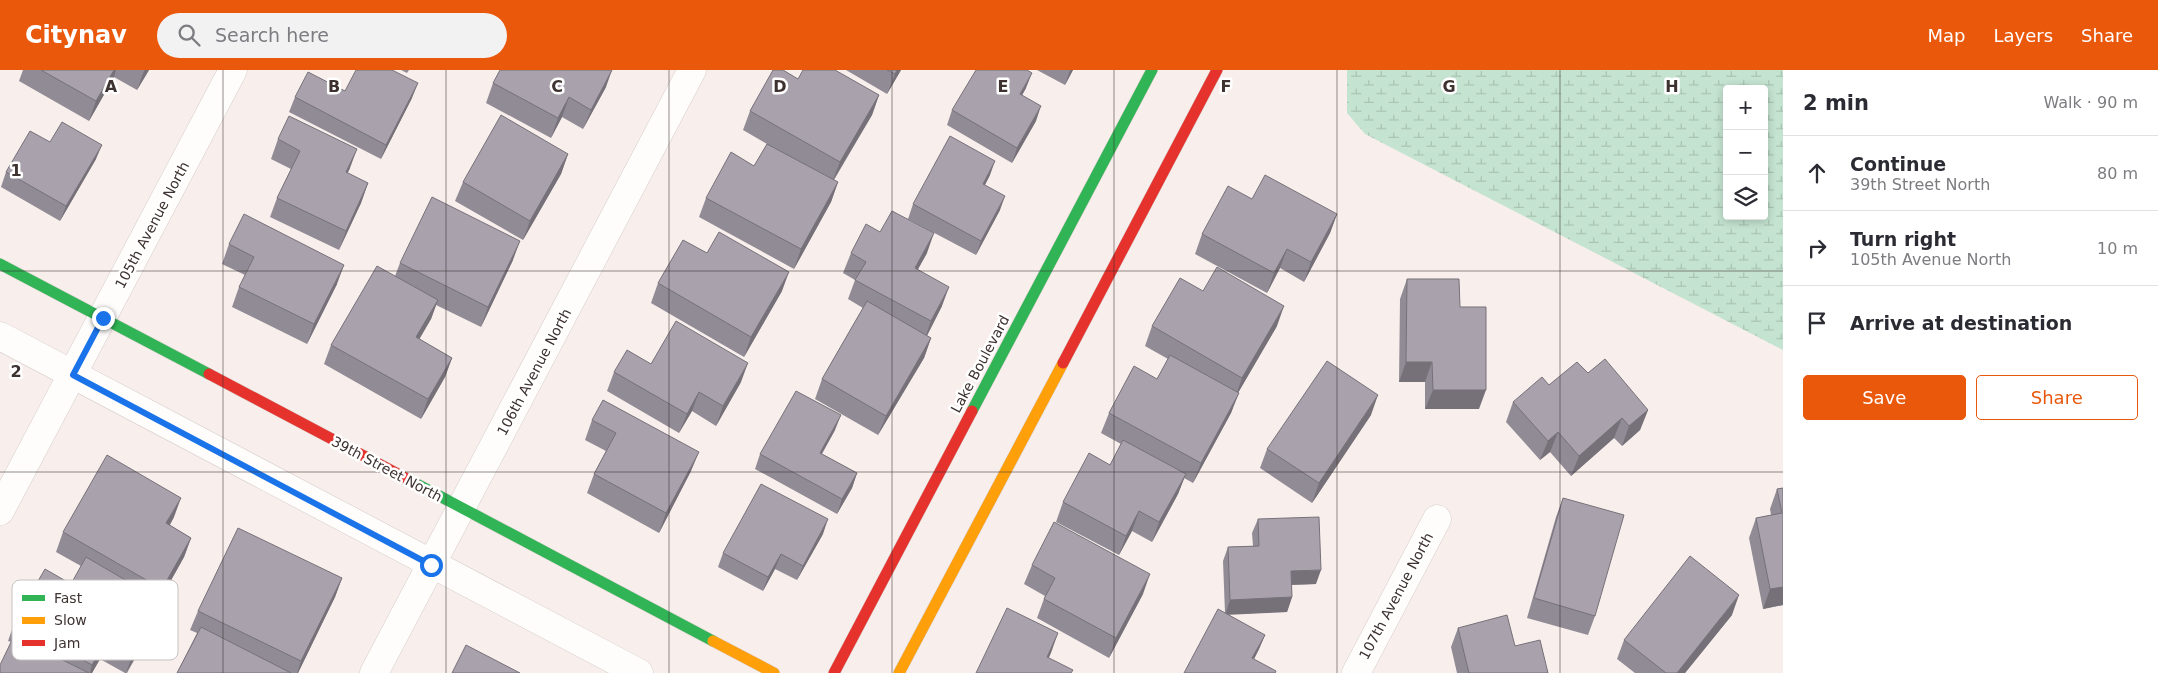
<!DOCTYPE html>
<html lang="en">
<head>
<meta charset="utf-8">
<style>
	:root { --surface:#fff; --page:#f2f2f3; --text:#2b2b33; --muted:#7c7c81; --line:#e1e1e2; --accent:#ea580c }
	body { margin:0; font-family:"DejaVu Sans",sans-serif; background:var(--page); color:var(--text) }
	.controls { position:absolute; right:15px; top:15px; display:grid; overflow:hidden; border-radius:5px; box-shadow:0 2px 8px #0003 }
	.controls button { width:45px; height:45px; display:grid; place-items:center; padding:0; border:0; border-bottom:1px solid var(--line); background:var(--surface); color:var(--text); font:25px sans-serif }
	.stop { position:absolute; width:15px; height:15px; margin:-11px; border:4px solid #1a73e8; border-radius:50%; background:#fff }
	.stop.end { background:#1a73e8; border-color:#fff; box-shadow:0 1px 5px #0008 }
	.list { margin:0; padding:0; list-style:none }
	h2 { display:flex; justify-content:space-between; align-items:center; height:65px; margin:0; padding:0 20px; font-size:21px }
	h2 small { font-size:16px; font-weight:400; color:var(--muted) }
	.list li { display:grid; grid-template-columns:32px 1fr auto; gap:15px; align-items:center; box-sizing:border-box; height:75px; padding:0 20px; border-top:1px solid var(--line) }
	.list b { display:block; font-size:19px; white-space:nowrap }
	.list p { margin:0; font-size:16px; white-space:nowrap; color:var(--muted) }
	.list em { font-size:16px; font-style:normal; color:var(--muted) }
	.actions { display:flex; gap:10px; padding:15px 20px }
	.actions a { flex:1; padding:11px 0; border:1px solid var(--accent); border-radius:5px; text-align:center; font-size:18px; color:var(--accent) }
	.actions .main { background:var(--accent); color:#fff }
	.icon { flex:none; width:28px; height:28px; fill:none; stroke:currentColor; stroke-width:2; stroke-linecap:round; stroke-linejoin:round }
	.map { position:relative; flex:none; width:1783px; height:603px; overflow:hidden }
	header { display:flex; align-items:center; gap:30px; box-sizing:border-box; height:70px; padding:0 25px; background:var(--accent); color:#fff }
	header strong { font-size:24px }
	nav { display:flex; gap:28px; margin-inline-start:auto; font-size:18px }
	.search { width:350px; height:45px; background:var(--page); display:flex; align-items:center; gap:12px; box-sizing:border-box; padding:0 18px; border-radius:28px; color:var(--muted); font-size:19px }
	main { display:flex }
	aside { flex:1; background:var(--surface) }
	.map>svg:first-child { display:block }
	.wetland { fill:url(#wetland-marsh); fill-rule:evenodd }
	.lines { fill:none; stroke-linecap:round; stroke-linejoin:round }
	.street-casing { stroke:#d6cdc9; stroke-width:29 }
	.fast-casing { stroke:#d6cdc9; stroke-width:12 }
	.slow-casing { stroke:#d6cdc9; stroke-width:12 }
	.jam-casing { stroke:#d6cdc9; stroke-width:12 }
	.street { stroke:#fefdfc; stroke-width:28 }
	.fast { stroke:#30b455; stroke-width:11 }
	.slow { stroke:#ff9f0a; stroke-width:11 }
	.jam { stroke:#e5322d; stroke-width:11 }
	.wall { fill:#918b95 }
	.shaded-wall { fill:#767179 }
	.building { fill:#a9a2ad; stroke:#767179 }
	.route { stroke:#1a73e8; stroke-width:6 }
	.grid { fill:none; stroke:#3d322f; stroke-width:1; stroke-opacity:0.55 }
	.labels { text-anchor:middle; stroke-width:5; stroke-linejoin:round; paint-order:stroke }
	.street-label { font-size:14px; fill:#3d322f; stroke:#fff }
	.key { fill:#fff; stroke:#c5c2c1; stroke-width:1 }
	.key-label { font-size:14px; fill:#3d322f }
	.grid-label { font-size:16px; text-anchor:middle; font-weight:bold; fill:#3d322f; stroke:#fff; stroke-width:5; stroke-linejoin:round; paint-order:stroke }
</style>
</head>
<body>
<header>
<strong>Citynav</strong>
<div class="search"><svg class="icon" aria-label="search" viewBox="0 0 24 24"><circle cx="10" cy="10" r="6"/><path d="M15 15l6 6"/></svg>Search here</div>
<nav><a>Map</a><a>Layers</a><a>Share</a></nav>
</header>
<main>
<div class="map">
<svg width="1783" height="603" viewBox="0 0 1783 603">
	<defs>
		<pattern id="wetland-marsh" width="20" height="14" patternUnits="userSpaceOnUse" patternTransform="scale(1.25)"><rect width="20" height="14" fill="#c4e3d0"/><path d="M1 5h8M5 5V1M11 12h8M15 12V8" fill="none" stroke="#a9c3b3"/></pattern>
	</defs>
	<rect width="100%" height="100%" fill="#f8efec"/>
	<path class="wetland" d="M1347 0H1783V280L1365 64 1347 43ZM1727 19H1764V146H1727Z"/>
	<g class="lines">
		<defs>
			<path id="street" d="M0 266 639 603
				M0 441 233 0
				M374 603 692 0
				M1356 603 1437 449"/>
			<path id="fast" d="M0 194 209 304
				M972 341 1152 0
				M415 413 713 571"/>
			<path id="slow" d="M713 571 774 603
				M899 603 1063 293"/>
			<path id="jam" d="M1063 293 1217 0
				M209 304 415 413
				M834 603 972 341"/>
		</defs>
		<use href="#street" class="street-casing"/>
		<use href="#fast" class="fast-casing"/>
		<use href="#slow" class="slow-casing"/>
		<use href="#jam" class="jam-casing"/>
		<use href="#street" class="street"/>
		<use href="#fast" class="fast"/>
		<use href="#slow" class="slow"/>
		<use href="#jam" class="jam"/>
	</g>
	<path class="wall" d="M23 0H149L137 20 114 7 89 51 19 11Z
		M401 0H409L407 3Z
		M846 0H901L887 24Z
		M1037 0H1073L1065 15Z
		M798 9 879 25 872 45 834 110 838 112 831 132 794 199 699 147 706 128 754 96 767 74 743 60 750 41Z
		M493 13 606 17 583 59 562 47 551 68 486 33Z
		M1026 18 1022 25 1036 51 1012 93 947 55 952 40Z
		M295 27 412 28 381 89 289 42Z
		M278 69 350 98 347 103 368 113 361 133 339 180 270 147 277 128 291 99 271 89Z
		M50 72 96 89 60 151 1 117 6 102Z
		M568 84 561 104 523 170 455 131 463 112Z
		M990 105 985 115 1000 140 976 185 908 149 913 134Z
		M1252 129 1337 144 1330 163 1304 212 1280 198 1267 223 1195 184 1202 164Z
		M880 162 927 183 918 199 942 236 927 266 931 268 924 288 878 365 815 329 822 309 863 238 848 229 855 210 843 203 851 183Z
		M229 174 337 214 307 274 232 237 239 217 245 205 222 194Z
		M707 183 782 221 744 287 651 233 658 213Z
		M513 190 481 257 436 235 431 249 419 269 452 288 445 307 421 349 324 294 331 275 395 206 400 193Z
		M1407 209 1460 237 1479 339H1425V312H1399L1400 229Z
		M1203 221 1277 256 1238 323 1231 343 1193 413 1184 408 1178 424 1152 472 1132 461 1119 485 1056 452 1063 432 1110 395 1121 374 1101 363 1109 343 1157 309 1168 289 1145 276 1152 256Z
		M651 294 741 312 716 356 692 341 679 363 607 321 614 302Z
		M1588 303 1648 340 1640 360 1622 376 1614 368 1571 406 1550 382 1540 390 1506 352 1513 332 1549 315Z
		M1371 345 1312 433 1260 398 1267 379Z
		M592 350 691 401 659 463 587 423 594 404 606 381 585 370Z
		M835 360 822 384 857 403 852 418 837 444 755 399 760 384Z
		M1783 418V535L1763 539 1749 468 1756 448 1771 445 1770 439 1777 419Z
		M1563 428 1595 546 1588 565 1527 548 1556 447Z
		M174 447 170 455 191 468 184 487 160 530 163 532 156 551 127 603H125L100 589 92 603H0L11 572 8 571 15 551 71 514 81 496 56 482 63 462Z
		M1258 449 1316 514 1291 515 1292 527 1287 542 1227 544 1265 565 1259 579 1254 589 1184 603 1225 543 1223 491 1228 477 1253 476 1252 463Z
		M823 464 797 510 775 499 763 521 718 497 723 483Z
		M1032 495 1143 524 1109 588 1037 548 1045 526 1024 514Z
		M342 508 335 527 298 603H177L197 563 190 560 198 541Z
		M1732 545 1685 603H1635L1617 589 1624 570Z
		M1458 558 1515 576 1548 603H1457L1451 577Z"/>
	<path class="shaded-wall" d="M114 0H116L114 7 89 51 96 31Z
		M145 0H149L137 20 144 1Z
		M612 0 606 17 583 59 591 40Z
		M897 0H901L887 24 895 4Z
		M1070 0H1073L1065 15Z
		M1032 3 1026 18 1015 38 1020 24Z
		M418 13 412 28 381 89 386 75Z
		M879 25 872 45 832 112 840 92Z
		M569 27 562 47 551 68 558 48Z
		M1041 36 1036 51 1012 93 1017 78Z
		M102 75 96 89 60 151 66 136Z
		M357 79 350 98 339 122 346 102Z
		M568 84 561 104 523 170 530 151Z
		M995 91 990 105 978 128 983 114Z
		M838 112 831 132 794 199 801 179Z
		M368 113 361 133 339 180 346 161Z
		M1005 126 1000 140 976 185 981 171Z
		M1337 144 1330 163 1304 212 1311 192Z
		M934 163 927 183 908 217 915 198Z
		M520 171 513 190 481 257 488 237Z
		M1287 179 1280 198 1267 223 1274 203Z
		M344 195 337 214 307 274 314 254Z
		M789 202 782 221 744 287 751 267Z
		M949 217 942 236 924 271 931 251Z
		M438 230 431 249 409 287 416 267Z
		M1284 236 1277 256 1235 328 1242 308Z
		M931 268 924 288 878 365 886 346Z
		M452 288 445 307 421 349 428 329Z
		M1406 292H1432L1425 312H1399Z
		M748 293 741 312 716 356 723 336Z
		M1433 320H1486L1479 339H1425Z
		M699 322 692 341 679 363 687 344Z
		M1239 323 1231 343 1193 413 1201 393Z
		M1378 325 1371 345 1312 433 1319 413Z
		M1648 340 1640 360 1622 376 1629 356Z
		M841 345 835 360 814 397 820 383Z
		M1622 348 1614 368 1571 406 1579 386Z
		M1558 362 1550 382 1540 390 1548 371Z
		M699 382 691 401 659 463 666 443Z
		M857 403 852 418 837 444 842 429Z
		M1186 404 1178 424 1152 472 1159 452Z
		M181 428 174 447 159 473 166 453Z
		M1139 441 1132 461 1119 485 1126 466Z
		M828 449 823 464 797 510 803 496Z
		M191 468 184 487 155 539 162 519Z
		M781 484 775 499 763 521 768 507Z
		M1321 500 1316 514 1285 515 1291 501Z
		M1150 504 1143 524 1109 588 1116 568Z
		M342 508 335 527 298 603H297L301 591Z
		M1783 517V535L1763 539 1770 519Z
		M1739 525 1732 545 1685 603H1677Z
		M1292 527 1287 542 1225 545 1230 530Z
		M163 532 156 551 126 603 133 584Z
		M1058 563 1051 583 1042 603 1047 587Z
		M1265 565 1259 579 1247 603 1252 588Z
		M107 569 100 589 92 603H90L92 595Z"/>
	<path class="building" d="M41 0H114L96 31Z
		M356 0H392L418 13 386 75 295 27 308 2 345 21Z
		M500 0H612L591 40 569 27 558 48 493 13Z
		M773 0H783L798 9 803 0H835L879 25 840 92 750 41Z
		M887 0H897L895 4Z
		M976 0H1027L1032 3 1020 24 1041 36 1017 78 952 40Z
		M501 45 568 84 530 151 463 112Z
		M289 46 357 79 346 102 368 113 346 161 277 128 300 81 278 69Z
		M62 52 102 75 66 136 6 102 30 61 50 72Z
		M950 66 995 91 983 114 1005 126 981 171 913 134Z
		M767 74 838 112 801 179 706 128 731 82 754 96Z
		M1265 105 1337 144 1311 192 1287 179 1274 203 1202 164 1228 116 1252 129Z
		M432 127 520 171 488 237 400 193Z
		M892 141 934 163 915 198 949 217 931 251 855 210 866 192 851 183 866 154 880 162Z
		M244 144 344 195 314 254 239 217 254 187 229 174Z
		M719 162 789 202 751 267 658 213 683 170 707 183Z
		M377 196 438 230 416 267 452 288 428 329 331 275Z
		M1217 197 1284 236 1242 308 1152 256 1180 208 1203 221Z
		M1407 209H1459L1460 237H1486V320H1433L1432 292H1406Z
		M867 231 931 268 886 346 822 309Z
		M676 251 748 293 723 336 699 322 687 344 614 302 627 280 651 294Z
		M1170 285 1239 323 1201 393 1109 343 1134 296 1157 309Z
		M1605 289 1648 340 1629 356 1622 348 1579 386 1558 362 1548 371 1513 332 1542 307 1549 315 1577 292 1588 303Z
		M1327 291 1378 325 1319 413 1267 379Z
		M796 321 841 345 820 383 857 403 842 429 760 384Z
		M603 330 699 382 666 443 594 404 616 363 592 350Z
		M1123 370 1186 404 1159 452 1139 441 1126 466 1063 432 1089 383 1110 395Z
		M107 385 181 428 166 453 191 468 162 519 63 462Z
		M761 414 828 449 803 496 781 484 768 507 723 483Z
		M1783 418V517L1770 519 1756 448 1782 443 1777 419Z
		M1563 428 1624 445 1595 546 1534 528Z
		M1319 447 1321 500 1291 501 1292 527 1230 530 1228 477 1259 476 1258 449Z
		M1054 452 1150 504 1116 568 1044 529 1055 508 1032 495Z
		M238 458 342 508 301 591 198 541Z
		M1690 486 1739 525 1677 603H1666L1624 570Z
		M86 487 163 532 133 584 107 569 92 595 15 551 45 499 71 514Z
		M1007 538 1058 563 1047 587 1073 600 1071 603H976Z
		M1218 539 1265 565 1252 588 1276 601 1275 603H1184Z
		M1507 545 1515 576 1540 570 1548 603H1469L1458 558Z
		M201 557 291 603H177Z
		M14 566 89 603H0V595Z
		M466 575 520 603H452Z"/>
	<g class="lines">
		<path class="route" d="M103 248 73 305 431 495"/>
	</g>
	<path class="grid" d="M223 0V603M446 0V603M669 0V603M892 0V603M1114 0V603M1337 0V603M1560 0V603M0 201H1783M0 402H1783"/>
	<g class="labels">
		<g class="street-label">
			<text transform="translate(152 155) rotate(-62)" y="5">105th Avenue North</text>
			<text transform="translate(980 294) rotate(-62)" y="5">Lake Boulevard</text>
			<text transform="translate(534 302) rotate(-62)" y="5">106th Avenue North</text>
			<text transform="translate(387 399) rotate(28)" y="5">39th Street North</text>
			<text transform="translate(1396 526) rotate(-62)" y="5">107th Avenue North</text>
		</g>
	</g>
	<rect x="12" y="510" width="166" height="80" rx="8" class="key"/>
	<rect x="22" y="525" width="23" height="6" fill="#30b455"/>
	<rect x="22" y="547" width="23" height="7" fill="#ff9f0a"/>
	<rect x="22" y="570" width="23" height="6" fill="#e5322d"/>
	<g class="key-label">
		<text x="54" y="533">Fast</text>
		<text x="54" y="555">Slow</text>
		<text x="54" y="578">Jam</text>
	</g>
	<g class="grid-label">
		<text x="111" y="22">A</text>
		<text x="334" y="22">B</text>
		<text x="557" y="22">C</text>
		<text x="780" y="22">D</text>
		<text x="1003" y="22">E</text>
		<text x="1226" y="22">F</text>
		<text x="1449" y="22">G</text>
		<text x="1672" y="22">H</text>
		<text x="16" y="106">1</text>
		<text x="16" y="307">2</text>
	</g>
</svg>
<div class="controls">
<button>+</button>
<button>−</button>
<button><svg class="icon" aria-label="layers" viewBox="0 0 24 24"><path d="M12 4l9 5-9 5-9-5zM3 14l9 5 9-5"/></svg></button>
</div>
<div class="stop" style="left:431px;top:495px"></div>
<div class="stop end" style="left:103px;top:248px"></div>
</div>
<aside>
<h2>2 min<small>Walk · 90 m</small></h2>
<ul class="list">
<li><svg class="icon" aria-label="ahead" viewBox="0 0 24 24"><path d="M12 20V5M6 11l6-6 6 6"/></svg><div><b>Continue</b><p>39th Street North</p></div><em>80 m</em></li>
<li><svg class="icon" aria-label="right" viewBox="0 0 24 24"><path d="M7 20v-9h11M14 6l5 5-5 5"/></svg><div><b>Turn right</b><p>105th Avenue North</p></div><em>10 m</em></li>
<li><svg class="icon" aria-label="arrive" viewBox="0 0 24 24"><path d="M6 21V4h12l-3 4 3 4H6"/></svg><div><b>Arrive at destination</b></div></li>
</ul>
<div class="actions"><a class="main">Save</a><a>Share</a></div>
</aside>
</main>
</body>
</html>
